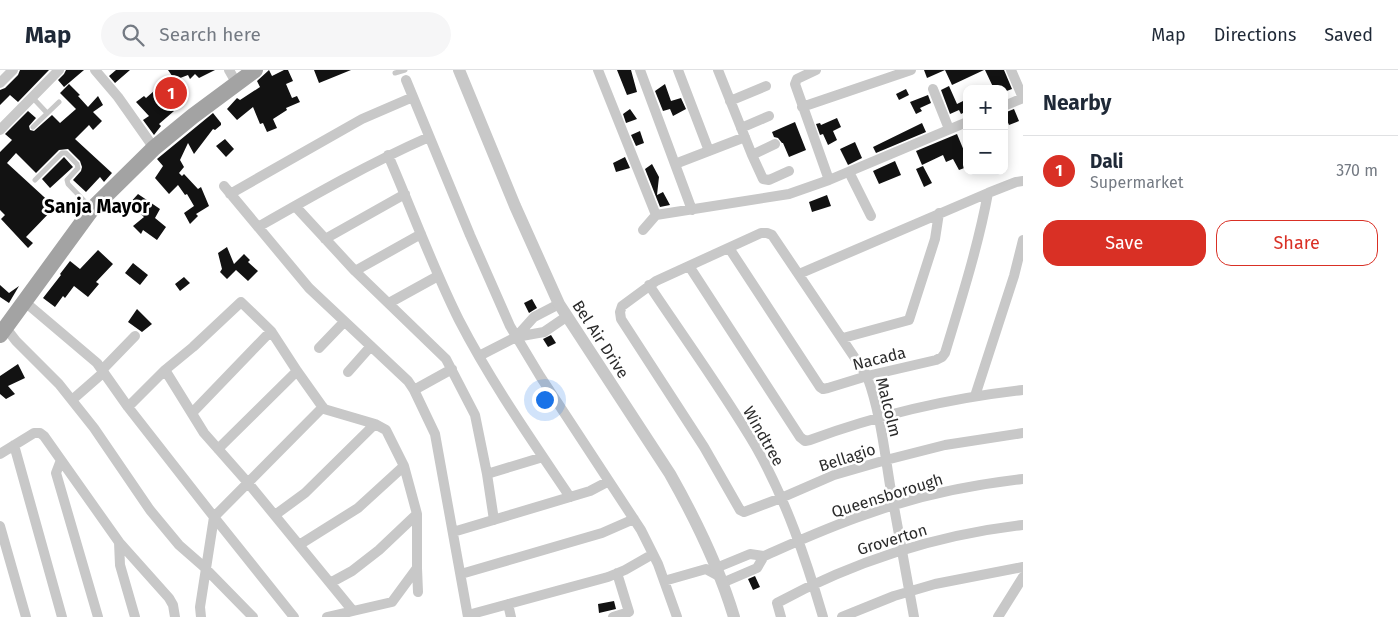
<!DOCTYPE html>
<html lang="en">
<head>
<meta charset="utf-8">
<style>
	:root { --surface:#fff; --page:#f6f6f7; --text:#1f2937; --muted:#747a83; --line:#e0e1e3; --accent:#d93025 }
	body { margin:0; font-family:"Fira Sans",sans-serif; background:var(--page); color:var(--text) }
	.controls { position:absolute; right:15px; top:15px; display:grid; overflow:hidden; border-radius:10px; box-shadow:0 2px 12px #0003 }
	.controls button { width:45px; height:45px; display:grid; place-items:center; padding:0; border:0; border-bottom:1px solid var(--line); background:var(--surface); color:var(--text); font:25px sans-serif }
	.you { position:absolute; left:544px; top:329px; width:18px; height:18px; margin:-12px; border:4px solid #fff; border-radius:50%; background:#1a73e8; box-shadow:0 0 0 8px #1a73e833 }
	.badge { display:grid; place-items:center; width:32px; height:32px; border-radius:50%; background:var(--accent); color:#fff; font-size:16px; font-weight:700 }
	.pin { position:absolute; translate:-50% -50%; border:2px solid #fff; box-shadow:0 1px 5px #0006 }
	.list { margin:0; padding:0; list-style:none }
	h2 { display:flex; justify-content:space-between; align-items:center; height:65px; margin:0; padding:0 20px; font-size:21px }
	h2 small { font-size:16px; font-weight:400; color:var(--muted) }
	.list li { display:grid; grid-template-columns:32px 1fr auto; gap:15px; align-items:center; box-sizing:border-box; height:70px; padding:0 20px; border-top:1px solid var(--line) }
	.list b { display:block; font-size:19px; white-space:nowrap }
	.list p { margin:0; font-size:16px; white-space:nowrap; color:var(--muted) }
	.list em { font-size:16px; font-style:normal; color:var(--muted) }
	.actions { display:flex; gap:10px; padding:15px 20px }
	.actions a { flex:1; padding:11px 0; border:1px solid var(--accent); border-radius:15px; text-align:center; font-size:18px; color:var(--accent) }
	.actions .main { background:var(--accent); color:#fff }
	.icon { flex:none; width:28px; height:28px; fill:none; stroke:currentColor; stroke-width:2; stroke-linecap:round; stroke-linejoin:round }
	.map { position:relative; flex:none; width:1023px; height:547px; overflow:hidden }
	header { display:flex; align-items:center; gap:30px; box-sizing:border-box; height:70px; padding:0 25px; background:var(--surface); border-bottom:1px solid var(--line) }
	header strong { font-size:24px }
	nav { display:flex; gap:28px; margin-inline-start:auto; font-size:18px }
	.search { width:350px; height:45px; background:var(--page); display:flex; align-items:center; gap:12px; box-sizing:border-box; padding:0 18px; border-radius:28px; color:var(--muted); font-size:19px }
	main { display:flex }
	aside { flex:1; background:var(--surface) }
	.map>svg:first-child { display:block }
	.building { fill:#121212 }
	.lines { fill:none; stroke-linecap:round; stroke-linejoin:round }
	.service { stroke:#c8c8c8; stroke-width:5 }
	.minor { stroke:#c8c8c8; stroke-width:10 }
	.tertiary { stroke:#c8c8c8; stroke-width:12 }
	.primary { stroke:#a3a3a3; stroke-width:16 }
	.labels { text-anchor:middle; stroke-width:5; stroke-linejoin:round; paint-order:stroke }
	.street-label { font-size:16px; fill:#2b2b2b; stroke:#fff }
	.quarter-label { font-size:19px; font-weight:bold; fill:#000; stroke:#fff }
</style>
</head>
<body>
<header>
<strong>Map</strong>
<div class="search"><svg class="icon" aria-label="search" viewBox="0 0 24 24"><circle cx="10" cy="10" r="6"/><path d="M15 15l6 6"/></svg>Search here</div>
<nav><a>Map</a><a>Directions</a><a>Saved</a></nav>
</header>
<main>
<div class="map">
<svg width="1023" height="547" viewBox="0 0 1023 547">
	<rect width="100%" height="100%" fill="#fff"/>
	<path class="building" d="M20 0H49L18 32 10 25 0 35V20L5 18 18 5Z
		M66 0H84L64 17 58 10 64 4Z
		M116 0H130L115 13 109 6Z
		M168 0H215L199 8 195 4 190 9 188 5 175 10Z
		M269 0 272 6 284 0H288L293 11 286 14 292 28 297 26 300 32 286 38 287 40 273 49 277 58 267 62 263 53 260 54 253 37 237 50 227 39 237 28 240 30 260 17 257 11Z
		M314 0H351L319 13Z
		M617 0H631L637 22 627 25Z
		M924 0H984L952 15 945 0 927 8Z
		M985 0H1004L1012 19 1004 22V19H994Z
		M69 14 80 25 78 26 88 37 98 26 103 35 93 42 102 51 93 60 89 55 75 69 112 103 104 112 100 107 86 122 73 110 81 101 82 97 80 91 68 79 59 80 36 103 16 83 7 93 55 137 26 167 33 173 28 178 1 149 5 145 0 140V82L12 70 5 64 28 41 36 48 29 56 30 60 34 61 52 45 60 53 76 39 60 23Z
		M665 14 671 31 681 28 686 39 673 46 670 39 663 41 655 21Z
		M949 16 957 34 967 29V41L961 44 959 40 950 44 941 20Z
		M906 19 909 25 899 30 896 24Z
		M154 21 174 41 159 54 161 56 154 65 143 50 149 46 136 32 144 26 146 28Z
		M928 25 931 33 920 38 922 41 916 44 910 32Z
		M630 39 637 49 626 53 623 44Z
		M1014 39 1019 51 1009 55 1004 43Z
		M213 43 221 53V55L215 60 213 59 194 84 188 73 180 90 184 97 179 103 182 106 184 104 198 119 201 117 209 136 196 144 198 146 190 154 184 143 194 136 187 124 185 125 178 115 169 124 155 108 163 96 157 89Z
		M837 48 841 57 833 61 837 70 828 75 823 64 820 65 816 54 820 53 821 55Z
		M795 52 806 80 789 87 783 73H782L778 68 774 67 772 62Z
		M922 53 926 62 876 83 873 77Z
		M640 61 644 73 636 76 631 65Z
		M957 64 967 88V97L959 100 953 89 946 92 943 85 922 95 916 81Z
		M225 69 234 79 226 87 216 76Z
		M855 72 862 88 848 95 840 79Z
		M64 87 73 97 50 118 42 109Z
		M625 87 630 98 616 102 613 93Z
		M895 91 901 105 879 114 873 101Z
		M652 94 659 107 657 125 663 122 670 135 660 137 645 99Z
		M923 96 932 113 924 117 916 99Z
		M138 124 160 139 155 148 166 157 157 170 143 160 141 164 133 156 144 147 129 134Z
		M827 125 831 136 812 142 809 132Z
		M227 177 234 194 244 184 250 190 248 192 258 201 248 211 236 200 227 209 220 202 222 199 218 183Z
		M98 180 113 194 96 212 99 214 88 227 74 216 65 228 63 226 55 237 43 228 61 205 60 204 70 191 80 199Z
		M133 193 148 205 140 215 125 203Z
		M184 207 190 213 180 221 175 214Z
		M0 215 9 223 19 216 9 233 0 227Z
		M532 229 537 238 529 243 524 233Z
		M137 239 152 254 142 262 128 252Z
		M551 265 556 273 548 277 543 269Z
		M18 294 25 308 8 316 15 324 6 329 0 324V306Z
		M755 506 760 517 753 520 748 509Z
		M614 531 616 539 599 543 598 534Z"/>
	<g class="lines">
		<path class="service" d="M395 3 405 0
			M32 27 47 43
			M33 57 59 32
			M35 110 62 83H66L77 94 78 98 67 110 68 114 90 137"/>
		<path class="minor" d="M95 0 118 27 154 78
			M229 0 237 14
			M598 0 656 145
			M640 0 692 140
			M678 0 709 81
			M718 0 752 85 763 109 769 110 789 101
			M816 0 797 9 795 14 829 110
			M406 10 470 165 510 256 540 306 641 460 658 494 677 547
			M0 13 13 0
			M933 19 949 59
			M730 31 766 16
			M1004 36 1023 28 1011 0
			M802 37 911 0
			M741 58 769 46
			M0 60 59 0
			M388 85C412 140 432 196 459 250 491 312 531 369 570 427
			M752 85 775 74
			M675 94 745 67
			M849 102 871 146
			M224 116 309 218 408 311 414 320 435 364 468 547
			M230 124 362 49 413 27
			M295 136 355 201 446 289 475 345 487 404 494 450
			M258 157C314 125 370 93 429 67
			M643 160 656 145 789 124 829 110 967 52
			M325 169 405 124
			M729 178 820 317 823 319 828 318 867 306 936 290 942 287 945 283C961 230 978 177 988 123
			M689 196 800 367 805 371 810 370C878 345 951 328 1023 320
			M355 201 421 164
			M799 204 988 123 1016 112 1023 111
			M649 215C685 269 723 321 756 377 786 430 806 489 823 547
			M25 232 97 293 128 337 214 447 200 537 201 547
			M389 233 438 206
			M6 258 16 271 59 314 94 358 150 440 179 475 203 496 253 547
			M516 267 534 247 559 234
			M843 268 909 250 935 169 939 143
			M319 278 344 252
			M479 286 516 267 544 262 566 247
			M102 300 135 266
			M165 300 193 277 241 232 271 261 297 301 324 339 375 354 386 360 404 396 417 444V498L392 532 353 541
			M348 302 371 276
			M414 320 452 299
			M975 326 1014 206 1023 170
			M72 330 104 302
			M128 337 165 300 204 363 249 414 353 541 327 547
			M192 343 271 261
			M14 375 62 547
			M218 379 297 301
			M0 384 34 363H40L44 366 119 472 169 528 173 535 175 547
			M61 390 56 403 98 547
			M487 404 543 387
			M275 445 305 423 375 354
			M0 456 26 547
			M453 462 590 421 609 411
			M119 472 120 495 135 547
			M299 475 358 438 404 396
			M764 486C798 471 831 456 867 444 917 426 970 415 1023 409
			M417 498 418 522
			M716 498 750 484 764 486
			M461 504 602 463 634 449
			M664 511 706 499 719 506
			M330 513 352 501 379 480 417 444
			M722 513 757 498 764 486
			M508 534 511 547
			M468 545 608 507 625 500 653 484
			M294 547 214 447 323 337
			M613 547 629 542 617 503
			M781 547 777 533C855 491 935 465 1023 455
			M842 547 894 526 935 514 1023 497
			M914 547C906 503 898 459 890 415 884 378 880 341 867 306L772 165 767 163H761L656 211 622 236 620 242 621 249 704 377 740 440 744 442 781 428 834 405 886 390 945 375 1023 363
			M998 547 1023 507"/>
		<path class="tertiary" d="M459 0 515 136 559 234 670 404C696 450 719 497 734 547"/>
		<path class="primary" d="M0 265 92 139 154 78 193 46 255 0"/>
	</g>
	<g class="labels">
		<g class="street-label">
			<text transform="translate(601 269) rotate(57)" y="6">Bel Air Drive</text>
			<text transform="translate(879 288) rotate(-14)" y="6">Nacada</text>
			<text transform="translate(889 337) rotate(76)" y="6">Malcolm</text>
			<text transform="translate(764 366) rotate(60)" y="6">Windtree</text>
			<text transform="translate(847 387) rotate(-18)" y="6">Bellagio</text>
			<text transform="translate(887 425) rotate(-17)" y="6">Queensborough</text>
			<text transform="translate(892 469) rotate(-17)" y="6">Groverton</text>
		</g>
		<g class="quarter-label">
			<text x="97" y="143">Sanja Mayor</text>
		</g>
	</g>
</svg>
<div class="controls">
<button>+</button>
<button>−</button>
</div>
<div class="you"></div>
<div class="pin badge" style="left:171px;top:23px">1</div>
</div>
<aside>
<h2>Nearby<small></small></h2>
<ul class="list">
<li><span class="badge">1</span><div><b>Dali</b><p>Supermarket</p></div><em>370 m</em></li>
</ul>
<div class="actions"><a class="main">Save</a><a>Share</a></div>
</aside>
</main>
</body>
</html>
